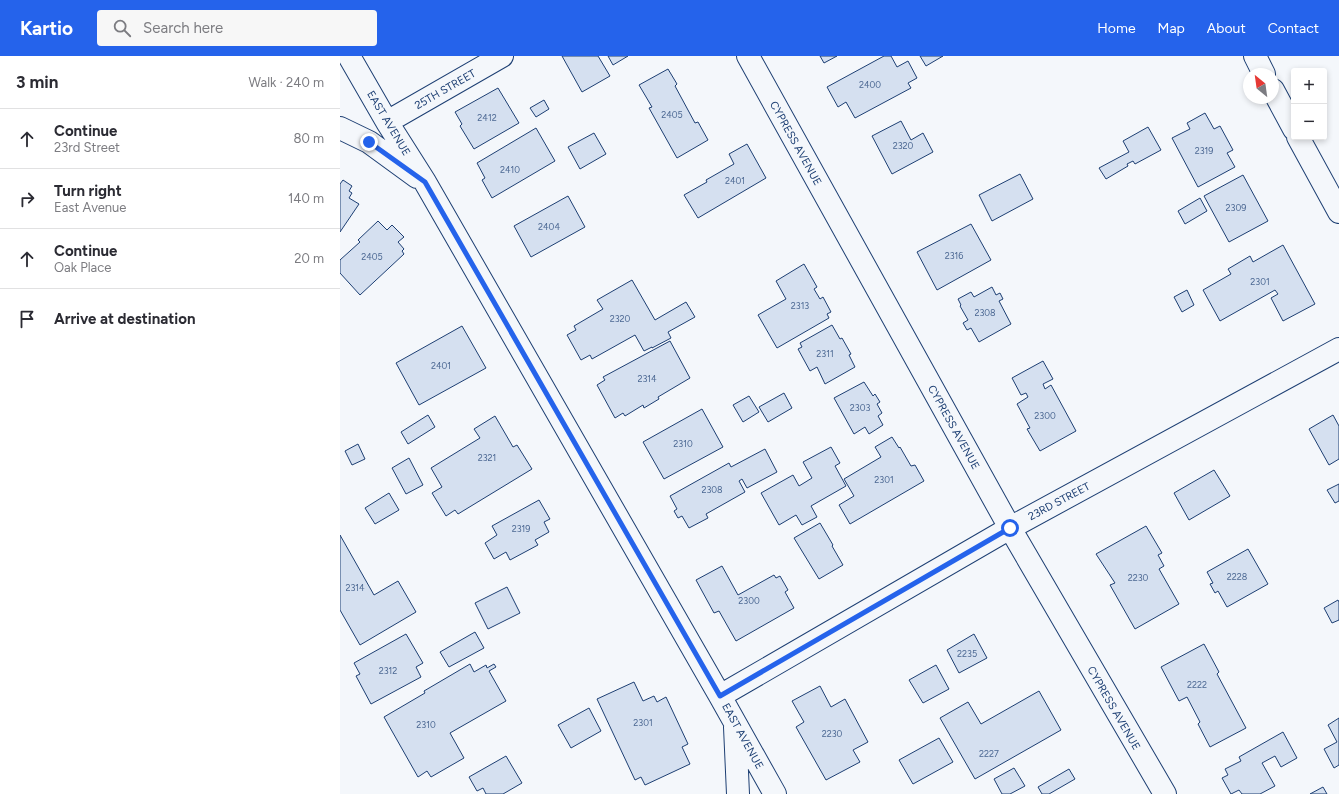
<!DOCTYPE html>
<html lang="en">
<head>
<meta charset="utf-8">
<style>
	:root { --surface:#fff; --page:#f7f7f7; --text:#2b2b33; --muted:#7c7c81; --line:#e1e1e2; --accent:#2563eb }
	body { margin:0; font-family:Figtree,sans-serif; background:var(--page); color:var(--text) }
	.controls { position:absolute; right:12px; top:12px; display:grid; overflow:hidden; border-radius:4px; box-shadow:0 2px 6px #0003 }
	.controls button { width:36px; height:36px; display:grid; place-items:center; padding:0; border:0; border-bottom:1px solid var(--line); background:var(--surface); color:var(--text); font:20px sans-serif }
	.compass { position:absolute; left:903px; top:12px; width:36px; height:36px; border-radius:50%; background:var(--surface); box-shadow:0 2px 6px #0003; rotate:331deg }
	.stop { position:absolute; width:12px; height:12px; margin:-9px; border:3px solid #2563eb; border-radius:50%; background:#fff }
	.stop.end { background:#2563eb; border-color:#fff; box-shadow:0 1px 4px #0008 }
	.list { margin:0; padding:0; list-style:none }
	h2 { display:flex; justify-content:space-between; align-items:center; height:52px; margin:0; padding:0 16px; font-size:17px }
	h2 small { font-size:13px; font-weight:400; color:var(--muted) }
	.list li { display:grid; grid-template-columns:26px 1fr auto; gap:12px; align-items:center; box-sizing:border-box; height:60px; padding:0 16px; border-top:1px solid var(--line) }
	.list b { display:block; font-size:15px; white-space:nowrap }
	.list p { margin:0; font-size:13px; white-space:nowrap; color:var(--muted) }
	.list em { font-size:13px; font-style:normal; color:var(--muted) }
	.icon { flex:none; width:22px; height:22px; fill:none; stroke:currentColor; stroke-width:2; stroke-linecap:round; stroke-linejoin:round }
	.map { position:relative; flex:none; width:999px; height:738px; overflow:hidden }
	header { display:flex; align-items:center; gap:24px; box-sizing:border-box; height:56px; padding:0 20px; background:var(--accent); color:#fff }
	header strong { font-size:19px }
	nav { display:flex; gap:22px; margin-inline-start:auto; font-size:14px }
	.search { width:280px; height:36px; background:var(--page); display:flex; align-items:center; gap:10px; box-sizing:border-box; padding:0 14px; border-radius:4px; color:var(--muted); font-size:15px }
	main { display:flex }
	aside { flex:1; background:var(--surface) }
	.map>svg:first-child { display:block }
	.building { fill:#d5e0f0; stroke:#1d3f73 }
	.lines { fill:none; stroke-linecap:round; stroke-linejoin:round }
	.street-casing { stroke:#1d3f73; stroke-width:24 }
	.street { stroke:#f4f7fb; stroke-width:22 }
	.route { stroke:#2563eb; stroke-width:5 }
	.labels { text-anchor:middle; stroke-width:3; stroke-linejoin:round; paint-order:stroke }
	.number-label { font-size:9px; fill:#4b6792 }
	.street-label { font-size:11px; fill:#1d3f73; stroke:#f4f7fb }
</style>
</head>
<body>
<header>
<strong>Kartio</strong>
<div class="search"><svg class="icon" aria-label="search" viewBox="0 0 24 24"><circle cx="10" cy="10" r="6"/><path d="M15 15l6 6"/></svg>Search here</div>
<nav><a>Home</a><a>Map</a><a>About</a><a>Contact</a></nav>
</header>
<main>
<aside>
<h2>3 min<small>Walk · 240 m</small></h2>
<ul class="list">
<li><svg class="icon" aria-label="ahead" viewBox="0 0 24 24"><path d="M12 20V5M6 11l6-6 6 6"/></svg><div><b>Continue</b><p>23rd Street</p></div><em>80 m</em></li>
<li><svg class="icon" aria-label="right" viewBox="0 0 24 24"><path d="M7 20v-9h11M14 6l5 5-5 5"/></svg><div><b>Turn right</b><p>East Avenue</p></div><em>140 m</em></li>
<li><svg class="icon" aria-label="ahead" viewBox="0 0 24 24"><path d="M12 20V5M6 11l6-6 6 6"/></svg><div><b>Continue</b><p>Oak Place</p></div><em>20 m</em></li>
<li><svg class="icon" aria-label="arrive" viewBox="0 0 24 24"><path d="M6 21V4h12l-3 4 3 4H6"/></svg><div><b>Arrive at destination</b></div></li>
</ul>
</aside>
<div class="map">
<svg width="999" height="738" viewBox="0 0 999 738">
	<rect width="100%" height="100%" fill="#f4f7fb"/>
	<path class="building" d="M222 0H258L270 20 242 36Z
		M268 0H288L273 9Z
		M480 0H497L484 7Z
		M544 0H551L557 11 568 5 577 22 568 27 571 32 515 62 506 46 498 51 487 31Z
		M580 0H603L586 10Z
		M328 13 337 28 335 30 355 67 358 66 368 84 337 102 309 52 312 51 299 29Z
		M158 32 179 67 134 93 120 70 122 68 115 56Z
		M204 44 209 53 196 61 190 52Z
		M865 57 874 73 880 70 893 94 887 97 895 111 858 131 832 82 850 73 847 67Z
		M561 65 571 84 583 77 593 96 552 118 532 80Z
		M808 71 821 94 795 108 793 105 787 108 788 110 766 123 759 112 789 96 783 85Z
		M196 72 215 105 152 142 142 124 145 122 137 107Z
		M254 77 266 98 240 113 228 91Z
		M407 88 426 122 358 162 344 139 367 126 366 124 394 108 389 98Z
		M680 118 693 143 652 165 639 139Z
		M903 119 928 165 889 186 864 140Z
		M3 124 12 130 9 135 12 137 9 142 19 148 0 176V128Z
		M228 140 245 171 191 201 174 170Z
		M860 142 867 155 845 168 838 155Z
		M38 165 47 174 52 169 64 181 58 186 64 193 62 195 64 198 20 239 0 217V204L20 186 18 184Z
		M631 168 651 204 597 234 577 196Z
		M943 189 975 248 943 265 931 242 938 238 935 234 880 265 863 234 891 218 888 213 910 200 913 206Z
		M464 208 477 231 474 233 480 243 483 241 491 256 487 258 489 262 437 292 418 259 446 243 436 225Z
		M292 224 315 264 346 246 355 261 328 276 331 282 312 292V291L304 295 295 279 252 303 250 299 241 304 227 279 236 274 234 270 263 253 257 244Z
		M652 231 656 239 660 237 663 243 659 245 671 268 639 286 631 272 627 274 623 267 628 264 620 250 621 249 618 243 631 236 634 241Z
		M847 234 854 249 842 256 834 241Z
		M492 269 500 283 502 282 511 298 509 299 515 311 485 328 477 311 470 315 458 293 462 291 460 287Z
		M122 270 146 312 79 349 56 307Z
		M330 285 350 322 318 341 319 343 304 352 303 349 285 360 283 357 275 362 257 329 265 324 263 321Z
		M703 305 713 323 703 328 705 333 711 329 736 375 700 395 687 373 690 372 677 348 688 341 686 337 681 339 672 322Z
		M524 326 533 340 535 338 540 346 537 348 542 357 538 360 543 369 529 378 525 371 514 378 494 342Z
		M444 337 452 352 428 366 419 351Z
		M409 340 419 356 403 366 393 349Z
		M362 353 383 391 324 423 303 386Z
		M88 359 95 371 68 388 61 376Z
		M993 359 999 370V403L989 409 969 373Z
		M155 360 173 391 177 389 192 413 118 458 115 454 106 460 92 437 102 431 91 412 140 382 134 373Z
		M552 381 559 392 560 391 571 410 575 409 584 425 510 468 499 449 514 440 504 423 541 401 535 391Z
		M18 388 25 403 12 409 5 395Z
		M491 391 500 407 495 410 506 430 471 450 477 461 462 469 456 459 439 469 421 437 453 419 459 430 472 422 463 406Z
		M425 393 437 416 407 432 402 423 399 425 405 436 366 458 368 462 349 472 342 460 338 462 334 455 337 453 330 440 389 407 391 411Z
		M69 402 83 429 66 438 52 412Z
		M874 414 890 440 849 464 834 437Z
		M999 428V445L995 447 987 434Z
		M49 437 59 454 35 468 25 452Z
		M199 444 210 463 204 466 209 476 195 484 198 489 170 504 166 496 154 503 145 487 157 479 152 470Z
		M480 467 493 489 492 490 503 509 479 523 454 482Z
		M806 470 822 497 818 499 824 510 819 513 839 548 795 573 770 529 775 527 756 498Z
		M0 479 34 539 58 525 76 556 20 589 0 554Z
		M908 493 928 528 887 551 878 535 875 537 870 528 873 527 867 516Z
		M382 510 398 539 434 519 436 522 440 520 448 534 445 536 454 552 396 585 379 555 374 557 356 524Z
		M167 531 180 557 148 573 135 547Z
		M998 544 999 546V564L992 567 984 552Z
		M135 576 144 592 109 611 100 596Z
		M66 578 83 607 76 611 81 621 31 648 16 620 20 618 14 607Z
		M634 578 647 602 619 617 607 594Z
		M864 588 879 616 877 618 906 672 870 691 858 668 860 666 847 641 839 645 821 611Z
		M130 608 134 616 146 609 147 612 154 608 156 611 149 615 166 645 110 677 124 702 91 721 87 715 78 721 44 661 85 637 84 635Z
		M596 609 609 633 583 647 569 624Z
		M294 626 303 645 314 640 317 646 326 641 348 688 342 691 350 708 305 729 301 721 295 724 257 643Z
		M480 630 491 651 505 643 528 686 513 694 520 706 486 724 456 671 464 666 452 645Z
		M699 635 721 674 635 723 600 662 628 646 641 668Z
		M249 652 261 675 231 692 218 669Z
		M999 662V709L994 712 984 693 997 686 988 669Z
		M943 676 957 702 941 711 935 700 922 707 935 730 920 738H902L899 734 891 738 882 722 888 719 885 713 901 705 899 701Z
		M599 682 613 706 573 728 559 704Z
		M166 700 182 727 163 738H146L143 732 137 735 129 721Z
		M674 712 685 730 670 738H662L654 723Z
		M729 713 735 723 709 738H702L698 731Z
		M983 731 987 738H970Z"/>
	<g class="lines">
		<defs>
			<path id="street" d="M9 0 47 66 85 126 380 640 435 738
				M408 0 670 472 825 738
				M915 0 924 18
				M933 34 954 73
				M47 66 162 0
				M0 72 29 86 77 121
				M958 81 999 156
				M380 640 670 472 999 293
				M395 671 398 738"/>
		</defs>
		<use href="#street" class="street-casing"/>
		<use href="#street" class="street"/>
	</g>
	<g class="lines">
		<path class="route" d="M29 86 85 126 380 640 670 472"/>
	</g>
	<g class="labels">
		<g class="number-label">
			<text x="530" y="32">2400</text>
			<text x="332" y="62">2405</text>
			<text x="147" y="65">2412</text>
			<text x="563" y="93">2320</text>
			<text x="864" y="98">2319</text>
			<text x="170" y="117">2410</text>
			<text x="395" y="128">2401</text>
			<text x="896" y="155">2309</text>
			<text x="209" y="174">2404</text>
			<text x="614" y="203">2316</text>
			<text x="32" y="204">2405</text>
			<text x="920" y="229">2301</text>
			<text x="460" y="253">2313</text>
			<text x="645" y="260">2308</text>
			<text x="280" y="266">2320</text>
			<text x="485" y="301">2311</text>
			<text x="101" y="313">2401</text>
			<text x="307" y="326">2314</text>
			<text x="520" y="355">2303</text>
			<text x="705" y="363">2300</text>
			<text x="343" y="391">2310</text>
			<text x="147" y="405">2321</text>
			<text x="544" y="427">2301</text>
			<text x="372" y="437">2308</text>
			<text x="181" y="476">2319</text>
			<text x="897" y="524">2228</text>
			<text x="798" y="525">2230</text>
			<text x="15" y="535">2314</text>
			<text x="409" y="548">2300</text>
			<text x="627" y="601">2235</text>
			<text x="48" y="618">2312</text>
			<text x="857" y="632">2222</text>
			<text x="303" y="670">2301</text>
			<text x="86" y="672">2310</text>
			<text x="492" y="681">2230</text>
			<text x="649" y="701">2227</text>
		</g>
		<g class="street-label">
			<text transform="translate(105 33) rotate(-30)" y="4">25TH STREET</text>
			<text transform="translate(49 67) rotate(59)" y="4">EAST AVENUE</text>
			<text transform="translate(456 87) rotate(61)" y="4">CYPRESS AVENUE</text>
			<text transform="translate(614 371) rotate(61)" y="4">CYPRESS AVENUE</text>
			<text transform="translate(719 445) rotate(-28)" y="4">23RD STREET</text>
			<text transform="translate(774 652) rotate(60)" y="4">CYPRESS AVENUE</text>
			<text transform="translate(403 680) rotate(61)" y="4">EAST AVENUE</text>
		</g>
	</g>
</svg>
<div class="controls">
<button>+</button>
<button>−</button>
</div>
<svg class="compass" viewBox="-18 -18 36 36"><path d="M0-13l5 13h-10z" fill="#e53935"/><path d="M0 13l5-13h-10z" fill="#7c7c81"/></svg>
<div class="stop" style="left:670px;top:472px"></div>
<div class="stop end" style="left:29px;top:86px"></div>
</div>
</main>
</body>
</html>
